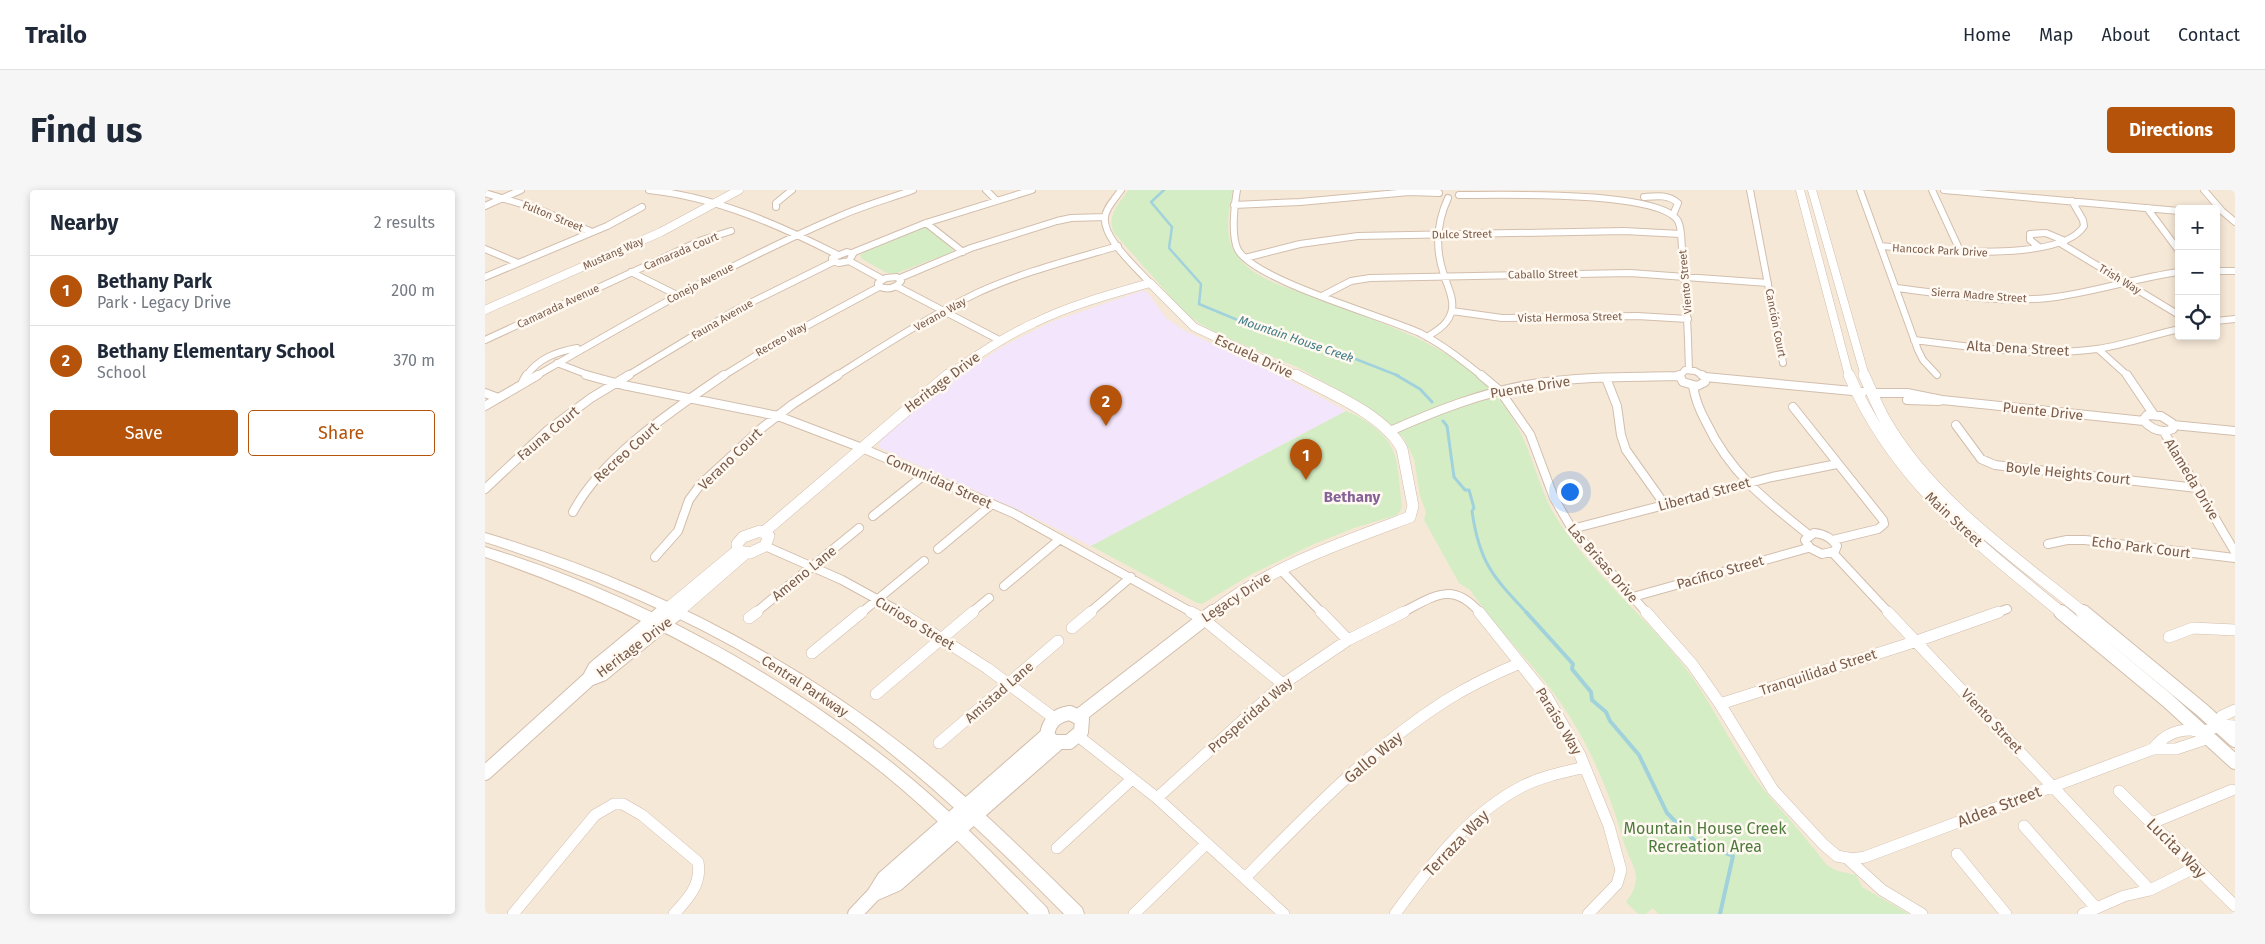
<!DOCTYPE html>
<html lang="en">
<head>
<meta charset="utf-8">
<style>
	:root { --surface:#fff; --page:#f6f6f7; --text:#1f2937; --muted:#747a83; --line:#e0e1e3; --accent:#b45309 }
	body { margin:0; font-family:"Fira Sans",sans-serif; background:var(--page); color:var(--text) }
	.controls { position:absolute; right:15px; top:15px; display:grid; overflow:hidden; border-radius:5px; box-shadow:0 2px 8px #0003 }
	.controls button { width:45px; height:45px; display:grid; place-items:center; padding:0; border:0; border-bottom:1px solid var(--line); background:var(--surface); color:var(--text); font:25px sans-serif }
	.you { position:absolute; left:1084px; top:301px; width:18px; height:18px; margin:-12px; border:4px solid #fff; border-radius:50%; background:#1a73e8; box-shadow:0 0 0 8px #1a73e833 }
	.badge { display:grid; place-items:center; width:32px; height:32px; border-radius:50%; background:var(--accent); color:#fff; font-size:16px; font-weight:700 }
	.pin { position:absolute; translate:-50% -41px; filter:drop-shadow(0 1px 2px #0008) }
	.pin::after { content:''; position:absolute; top:26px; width:18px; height:15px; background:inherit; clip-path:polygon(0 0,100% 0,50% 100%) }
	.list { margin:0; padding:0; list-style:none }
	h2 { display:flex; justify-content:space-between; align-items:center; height:65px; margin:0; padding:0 20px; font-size:21px }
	h2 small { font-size:16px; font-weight:400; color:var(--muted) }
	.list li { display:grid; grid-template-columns:32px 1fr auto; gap:15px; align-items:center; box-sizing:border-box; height:70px; padding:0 20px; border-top:1px solid var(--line) }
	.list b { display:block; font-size:19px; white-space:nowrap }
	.list p { margin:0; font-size:16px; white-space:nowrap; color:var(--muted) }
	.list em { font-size:16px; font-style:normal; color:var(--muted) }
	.actions { display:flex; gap:10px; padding:15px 20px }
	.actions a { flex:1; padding:11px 0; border:1px solid var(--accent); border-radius:5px; text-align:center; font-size:18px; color:var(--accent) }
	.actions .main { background:var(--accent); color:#fff }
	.icon { flex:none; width:28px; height:28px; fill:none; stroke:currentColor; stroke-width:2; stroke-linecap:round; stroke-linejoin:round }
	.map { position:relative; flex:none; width:1750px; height:724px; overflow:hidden; border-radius:5px }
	header { display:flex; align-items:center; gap:30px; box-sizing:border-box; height:70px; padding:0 25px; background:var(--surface); border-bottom:1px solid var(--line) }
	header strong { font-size:24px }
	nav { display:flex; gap:28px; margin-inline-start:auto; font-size:18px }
	.intro { display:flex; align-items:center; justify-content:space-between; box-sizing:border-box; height:120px; padding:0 30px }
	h1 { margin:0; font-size:35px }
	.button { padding:12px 22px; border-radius:5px; background:var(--accent); color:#fff; font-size:18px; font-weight:700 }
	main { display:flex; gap:30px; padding:0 30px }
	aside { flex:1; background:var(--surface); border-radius:5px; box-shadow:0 2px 8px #0003 }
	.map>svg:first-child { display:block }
	.residential { fill:#f6e8d7; fill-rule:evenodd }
	.education { fill:#f3e5fb }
	.green { fill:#d5edc5 }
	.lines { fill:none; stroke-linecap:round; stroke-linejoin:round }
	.stream-far2 { stroke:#a1d2dc; stroke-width:2.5 }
	.stream-far1 { stroke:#a1d2dc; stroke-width:3 }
	.stream { stroke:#a1d2dc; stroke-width:4 }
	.minor-far2-casing { stroke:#d2bead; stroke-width:8 }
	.minor-far1-casing { stroke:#d2bead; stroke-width:10 }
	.minor-casing { stroke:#d2bead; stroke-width:12 }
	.tertiary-far2-casing { stroke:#d2bead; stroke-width:9 }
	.tertiary-far1-casing { stroke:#d2bead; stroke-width:12 }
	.tertiary-casing { stroke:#d2bead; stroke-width:16 }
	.secondary-casing { stroke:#d7c0ac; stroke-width:2 }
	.minor-far2 { stroke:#fff; stroke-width:6 }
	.minor-far1 { stroke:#fff; stroke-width:8 }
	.minor { stroke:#fff; stroke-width:11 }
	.tertiary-far2 { stroke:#fff; stroke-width:8 }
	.tertiary-far1 { stroke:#fff; stroke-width:11 }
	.tertiary { stroke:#fff; stroke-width:14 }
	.secondary { fill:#fff; fill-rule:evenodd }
	.labels { text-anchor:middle; stroke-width:5; stroke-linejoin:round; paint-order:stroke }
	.far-street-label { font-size:11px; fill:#7b5c4a; stroke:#fff9f1 }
	.far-water-label { font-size:12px; font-style:italic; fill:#3f7b87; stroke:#fff9f1 }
	.street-label { font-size:14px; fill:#7b5c4a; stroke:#fff9f1 }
	.neighbourhood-label { font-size:15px; font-weight:bold; fill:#856297; stroke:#fff9f1 }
	.near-street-label { font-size:16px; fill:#7b5c4a; stroke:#fff9f1 }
	.near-park-label { font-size:16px; fill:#4f7b3e; stroke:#fff9f1 }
</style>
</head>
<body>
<header>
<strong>Trailo</strong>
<nav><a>Home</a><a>Map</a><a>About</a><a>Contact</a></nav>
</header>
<div class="intro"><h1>Find us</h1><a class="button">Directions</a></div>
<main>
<aside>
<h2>Nearby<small>2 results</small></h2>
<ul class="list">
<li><span class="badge">1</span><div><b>Bethany Park</b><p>Park · Legacy Drive</p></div><em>200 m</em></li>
<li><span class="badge">2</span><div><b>Bethany Elementary School</b><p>School</p></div><em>370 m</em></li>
</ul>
<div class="actions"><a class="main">Save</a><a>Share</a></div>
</aside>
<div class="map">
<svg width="1750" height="724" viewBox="0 0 1750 724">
	<rect width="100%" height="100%" fill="#fef6e9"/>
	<path class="residential" d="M0 0H1750V724H0ZM1694 19H1731V146H1694Z"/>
	<path class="education" d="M656 101 662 102 681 128 698 140 801 188 861 221 606 356 538 322 395 258 394 256 396 250 453 200 515 158 566 132Z"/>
	<path class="green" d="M643 0H748C743 22 738 50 754 68 771 90 804 98 829 107 887 130 952 148 998 192 1015 208 1029 227 1039 250 1051 277 1057 307 1074 332 1109 385 1160 426 1199 476 1225 510 1243 549 1267 584 1285 609 1306 630 1325 654 1332 661 1336 669 1343 676L1353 681 1371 685 1377 697 1424 724H1173L1168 718 1161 724H1153L1141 712C1161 686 1146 677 1138 650 1125 603 1104 553 1075 512 1048 473 1012 440 985 400L974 393 939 330 941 322 935 306 929 269 918 247 876 213 814 178 738 146 715 134 699 122 629 43C621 24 634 15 643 0Z
		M436 37 442 38 468 60 467 62 412 83H402L377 69 375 65 384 59Z
		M861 221C878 227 901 243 908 260 914 275 915 301 917 318L912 325 869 338 829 354 767 384 717 414 712 413 606 356Z"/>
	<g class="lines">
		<path class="stream-far2" d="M679 0 666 12 687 37 684 58 716 94 714 114 767 136 868 168 914 186"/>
		<path class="stream-far1" d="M911 185 935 199 947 212
			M958 231 962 236 969 287 980 300H984L989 318 987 321C994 372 1008 387 1042 423"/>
		<path class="stream" d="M1041 422 1088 474 1087 479 1106 502 1107 510 1121 522 1125 531 1154 565 1182 623 1210 651 1248 666 1235 724"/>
		<defs>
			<path id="minor-far2" d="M164 0C230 7 292 34 351 64
				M501 0 511 10
				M636 0C631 8 621 17 620 27 617 48 652 78 665 93
				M752 0C749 15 746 47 753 60 771 91 898 126 935 143 958 155 977 170 997 186
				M1265 0 1298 173
				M1375 0 1433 160 1438 170 1452 185
				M1447 0 1476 63
				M1459 0 1694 21
				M1719 0 1737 21 1750 32
				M0 3 53 19 107 42
				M974 5C1013 5 1174 0 1193 31 1197 39 1196 49 1197 58 1201 99 1203 139 1204 180
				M1159 7C1171 6 1183 4 1193 13L1188 25
				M749 15 815 12 924 2 954 3
				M0 16 36 0
				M291 17V13L307 0
				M1662 18 1694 61
				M441 33 478 62
				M1575 53 1694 125
				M1396 56C1437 60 1576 74 1599 36L1598 30 1587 11
				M1554 57 1545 50V44L1561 43 1580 51
				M0 59 33 73
				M362 62 368 64 364 71 354 73 347 71V68Z
				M367 63 441 33 547 0
				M760 68 815 54 873 46 1139 41 1196 44
				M364 71 397 89
				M1731 81H1750
				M146 82 192 105
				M0 87 122 36 157 17
				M412 87 416 91C410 99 402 100 393 96V93L401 88Z
				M415 88 486 58 572 31 586 28 620 27
				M411 96 516 151
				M1411 98C1461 104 1512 113 1563 108 1607 103 1650 88 1694 82
				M837 106 866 91 885 88 1145 83 1283 93
				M967 121 1017 128 1152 126 1203 129
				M1731 131 1750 129
				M942 147C953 140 965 133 967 119 969 107 962 96 959 85 950 59 952 32 963 8
				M0 150 217 50 246 41
				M1429 150C1489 157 1551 167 1612 159 1640 155 1667 145 1694 139
				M1613 159 1643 186
				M72 173 106 186
				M41 186C54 168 71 162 92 158
				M51 186C149 129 248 72 353 27 377 16 403 9 428 0
				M142 186 251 120 348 72
				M238 186 301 147 394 97
				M351 186C397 157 443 127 492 103 537 82 586 70 633 56
				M1165 186H1194
				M1195 186 1200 180 1210 181 1219 186"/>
			<path id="minor-far1" d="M101 185 138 195 293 226 377 258 528 323 708 423
				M996 185 1015 201 1045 244 1069 308 1087 339 1162 423
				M1194 185 1198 192 1212 196 1220 192V187L1217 185
				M1642 185 1669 225
				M1220 187 1378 202
				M1121 188 1132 216 1136 245 1141 260 1180 315
				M38 192 42 185
				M1208 196C1210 209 1215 221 1221 232 1245 283 1281 311 1324 345
				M0 203 13 208
				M1386 203H1422L1457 210 1659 231
				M1422 210 1454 211
				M0 216 53 185
				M1308 217 1398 330 1399 334 1393 339 1348 350
				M1662 225 1676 226 1687 233 1688 239C1676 244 1666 239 1658 230Z
				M1471 235 1496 269 1510 275 1712 298
				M1688 235 1750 241
				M903 242C950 221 998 202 1048 194 1097 186 1145 187 1194 186
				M1679 242 1750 362
				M0 299 63 240 106 208 144 185
				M88 322C117 267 188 220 239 185
				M388 326 439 285
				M1087 339 1287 287 1352 274
				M1329 343C1339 344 1346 347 1352 356L1350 361 1337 364 1325 358 1320 350Z
				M1563 354 1582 350H1600L1750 368
				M280 356 357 390 417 423
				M453 359 507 314
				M1348 363 1404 423
				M170 367 193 341 204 310 215 295 278 237 308 214 353 185
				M795 379 837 423
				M519 396 575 349
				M1148 407 1323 358
				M270 423 374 338
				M376 423 439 371
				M486 423 504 408
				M604 423 646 387
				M916 423C948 407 967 390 995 423
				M1511 423 1522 419"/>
			<path id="minor" d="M415 422 502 478 569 528
				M706 422 717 428 798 494
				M836 422 863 450
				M994 422 1062 507 1095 565 1124 636 1136 680 1132 694 1103 724
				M1161 422 1207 474 1235 514 1288 600 1338 654 1352 666 1368 669 1380 667 1668 559H1691L1718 550 1719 542
				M1403 422 1665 700
				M264 428 272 422
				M587 438 606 422
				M1684 447 1708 438 1750 440
				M327 463 377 422
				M391 504 488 422
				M1235 514 1432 451 1514 422
				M1733 534 1737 526 1750 520
				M593 546 672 608 799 724
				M454 553 573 451
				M1668 559C1677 547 1690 540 1705 540 1710 540 1716 543 1720 541 1737 536 1730 534 1750 536
				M1634 601 1750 716
				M672 608 798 494 863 450 919 422
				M1667 633 1747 600
				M1539 636 1611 718
				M572 658 647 589
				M1472 664 1521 724
				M1363 669 1397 700 1437 724
				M760 688C822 625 885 559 960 511 984 496 1009 484 1035 473
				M28 724 110 625 129 614H138L157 625 213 672C217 694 203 709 189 724
				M649 724 721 654
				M910 724C945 676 983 624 1038 596 1058 586 1079 582 1100 577
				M1598 724 1639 706 1665 700 1711 677"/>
			<path id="tertiary-far2" d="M1315 0 1364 186
				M1327 0 1380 186
				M0 120 176 42 254 0
				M461 186C490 167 518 147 549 133 586 115 626 104 665 93L709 137 813 186"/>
			<path id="tertiary-far1" d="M1364 185C1410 292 1490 351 1577 423
				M1379 185C1386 200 1392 216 1400 230 1446 310 1529 366 1599 423
				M275 341 284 346 280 356 265 363 253 361 252 354 258 347Z
				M279 342 463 185
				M177 423 253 360
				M192 423 261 363
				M726 423C785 377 855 353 925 327L928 316 917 259C900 225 843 202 811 185"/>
			<path id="tertiary" d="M1576 422 1682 510 1750 572
				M1598 422 1717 520 1750 550
				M104 489 110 478 178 422
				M585 523 597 529 596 542 584 552H568L562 545C564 531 572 525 585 523Z
				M594 526 728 422
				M0 583 104 489 117 484 193 422
				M389 704 412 694 573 553
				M370 724 389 704 399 688 562 545"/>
			<path id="secondary" d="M0 343C156 389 300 462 427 562 488 610 542 664 597 718L599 724H579C513 657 446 593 371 536 260 452 132 394 0 352Z
				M0 357C149 403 290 479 411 576 465 619 513 669 562 718L564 724H544C498 676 452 627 400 585 280 488 146 417 0 367Z"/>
		</defs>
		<use href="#minor-far2" class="minor-far2-casing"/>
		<use href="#minor-far1" class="minor-far1-casing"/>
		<use href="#minor" class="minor-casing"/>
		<use href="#tertiary-far2" class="tertiary-far2-casing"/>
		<use href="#tertiary-far1" class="tertiary-far1-casing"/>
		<use href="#tertiary" class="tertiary-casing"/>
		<use href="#secondary" class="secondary-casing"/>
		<use href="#minor-far2" class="minor-far2"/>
		<use href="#minor-far1" class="minor-far1"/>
		<use href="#minor" class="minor"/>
		<use href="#tertiary-far2" class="tertiary-far2"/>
		<use href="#tertiary-far1" class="tertiary-far1"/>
		<use href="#tertiary" class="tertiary"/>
		<use href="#secondary" class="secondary"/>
	</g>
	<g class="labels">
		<g class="far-street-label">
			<text transform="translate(68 26) rotate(22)" y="4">Fulton Street</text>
			<text transform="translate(977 44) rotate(-1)" y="4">Dulce Street</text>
			<text transform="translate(1455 60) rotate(3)" y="4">Hancock Park Drive</text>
			<text transform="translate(196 61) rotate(-23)" y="4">Camarada Court</text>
			<text transform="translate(128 63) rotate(-24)" y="4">Mustang Way</text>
			<text transform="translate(1058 84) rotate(-1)" y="4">Caballo Street</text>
			<text transform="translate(1635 89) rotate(31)" y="4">Trish Way</text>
			<text transform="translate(1200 92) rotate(-95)" y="4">Viento Street</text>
			<text transform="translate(215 93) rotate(-28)" y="4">Conejo Avenue</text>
			<text transform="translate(1494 105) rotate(4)" y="4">Sierra Madre Street</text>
			<text transform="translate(73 116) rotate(-25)" y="4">Camarada Avenue</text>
			<text transform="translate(455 124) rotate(-29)" y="4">Verano Way</text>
			<text transform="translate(1085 127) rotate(-1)" y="4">Vista Hermosa Street</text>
			<text transform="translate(237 129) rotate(-30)" y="4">Fauna Avenue</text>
			<text transform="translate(1291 133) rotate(79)" y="4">Canción Court</text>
			<text transform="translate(296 149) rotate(-30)" y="4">Recreo Way</text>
		</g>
		<g class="far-water-label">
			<text transform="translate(811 149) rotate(19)" y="4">Mountain House Creek</text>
		</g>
		<g class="street-label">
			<text transform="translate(1533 158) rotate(3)" y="5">Alta Dena Street</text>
			<text transform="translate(769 166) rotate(25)" y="5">Escuela Drive</text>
			<text transform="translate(457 192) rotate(-37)" y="5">Heritage Drive</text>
			<text transform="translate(1045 197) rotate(-9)" y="5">Puente Drive</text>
			<text transform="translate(1558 221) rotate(6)" y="5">Puente Drive</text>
			<text transform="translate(63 243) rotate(-40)" y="5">Fauna Court</text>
			<text transform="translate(141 262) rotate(-42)" y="5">Recreo Court</text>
			<text transform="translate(245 269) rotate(-44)" y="5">Verano Court</text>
			<text transform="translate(1583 283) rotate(6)" y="5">Boyle Heights Court</text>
			<text transform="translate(1707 289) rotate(59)" y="5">Alameda Drive</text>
			<text transform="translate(454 291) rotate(24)" y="5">Comunidad Street</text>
			<text transform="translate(1219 304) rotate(-15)" y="5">Libertad Street</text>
			<text transform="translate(1469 329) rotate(43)" y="5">Main Street</text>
			<text transform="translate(1656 357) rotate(7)" y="5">Echo Park Court</text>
			<text transform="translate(1118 373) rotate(49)" y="5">Las Brisas Drive</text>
			<text transform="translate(1235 382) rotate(-16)" y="5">Pacífico Street</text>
			<text transform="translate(319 383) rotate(-39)" y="5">Ameno Lane</text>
			<text transform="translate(751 407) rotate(-33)" y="5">Legacy Drive</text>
			<text transform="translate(430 433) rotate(31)" y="5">Curioso Street</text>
			<text transform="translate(149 457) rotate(-37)" y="5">Heritage Drive</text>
			<text transform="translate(1333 482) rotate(-18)" y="5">Tranquilidad Street</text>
			<text transform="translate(320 496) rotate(33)" y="5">Central Parkway</text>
			<text transform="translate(514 502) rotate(-41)" y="5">Amistad Lane</text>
			<text transform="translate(765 525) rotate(-41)" y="5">Prosperidad Way</text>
			<text transform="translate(1074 531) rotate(59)" y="5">Paraíso Way</text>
			<text transform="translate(1507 531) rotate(47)" y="5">Viento Street</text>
		</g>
		<g class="neighbourhood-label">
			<text x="867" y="312">Bethany</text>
		</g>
		<g class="near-street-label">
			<text transform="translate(888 567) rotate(-40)" y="6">Gallo Way</text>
			<text transform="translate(1514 616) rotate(-21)" y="6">Aldea Street</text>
			<text transform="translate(971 653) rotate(-46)" y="6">Terraza Way</text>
			<text transform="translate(1692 658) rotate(45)" y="6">Lucita Way</text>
		</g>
		<g class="near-park-label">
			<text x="1220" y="644">Mountain House Creek<tspan x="1220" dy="18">Recreation Area</tspan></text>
		</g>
	</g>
</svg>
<div class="controls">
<button>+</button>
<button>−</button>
<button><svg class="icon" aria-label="locate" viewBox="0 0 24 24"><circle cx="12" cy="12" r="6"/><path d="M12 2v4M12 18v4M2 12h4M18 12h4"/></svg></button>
</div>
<div class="you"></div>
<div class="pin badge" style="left:821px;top:290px">1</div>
<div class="pin badge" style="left:621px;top:236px">2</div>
</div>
</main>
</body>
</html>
